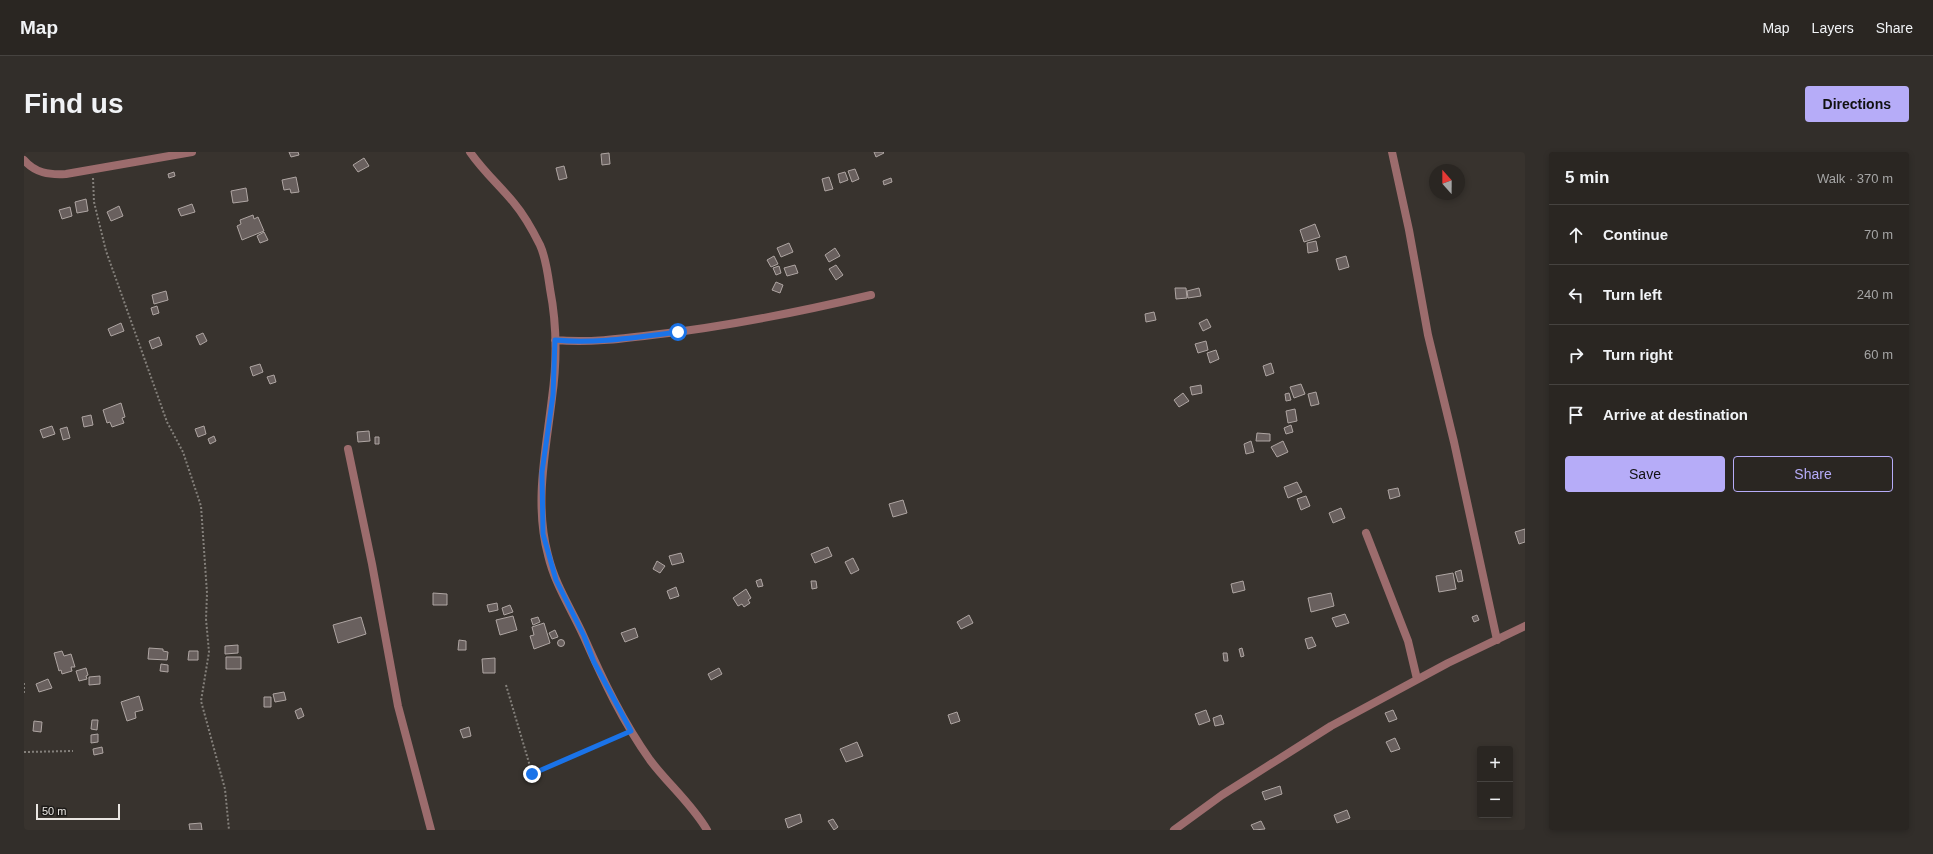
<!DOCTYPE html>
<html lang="en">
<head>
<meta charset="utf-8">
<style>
	:root { --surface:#2a2622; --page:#322e2a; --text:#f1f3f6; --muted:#a5a5a5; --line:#464340; --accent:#b6acf8 }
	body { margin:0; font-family:Arial,sans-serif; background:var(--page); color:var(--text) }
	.controls { position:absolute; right:12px; bottom:12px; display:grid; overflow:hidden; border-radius:4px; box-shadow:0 2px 6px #0003 }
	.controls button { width:36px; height:36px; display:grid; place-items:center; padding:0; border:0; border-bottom:1px solid var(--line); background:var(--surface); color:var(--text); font:20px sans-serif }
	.compass { position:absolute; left:1405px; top:12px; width:36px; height:36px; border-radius:50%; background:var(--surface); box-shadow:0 2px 6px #0003; rotate:339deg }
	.scale { position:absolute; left:12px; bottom:10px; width:84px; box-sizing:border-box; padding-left:4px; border:2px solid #e9e6e2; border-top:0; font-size:11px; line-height:14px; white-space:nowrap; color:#e9e6e2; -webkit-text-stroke:3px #1d1b19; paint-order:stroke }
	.stop { position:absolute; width:12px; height:12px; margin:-9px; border:3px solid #1a73e8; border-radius:50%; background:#fff }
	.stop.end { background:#1a73e8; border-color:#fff; box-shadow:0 1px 4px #0008 }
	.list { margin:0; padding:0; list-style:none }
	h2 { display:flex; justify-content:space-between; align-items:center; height:52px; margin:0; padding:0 16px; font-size:17px }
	h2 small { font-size:13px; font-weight:400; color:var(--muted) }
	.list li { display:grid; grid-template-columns:26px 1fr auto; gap:12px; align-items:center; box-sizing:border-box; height:60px; padding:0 16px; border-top:1px solid var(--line) }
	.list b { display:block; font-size:15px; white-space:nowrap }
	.list em { font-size:13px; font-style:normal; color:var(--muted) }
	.actions { display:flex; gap:8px; padding:12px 16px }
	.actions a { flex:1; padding:9px 0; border:1px solid var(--accent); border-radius:4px; text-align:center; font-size:14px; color:var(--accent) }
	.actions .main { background:var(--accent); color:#111 }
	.icon { flex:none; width:22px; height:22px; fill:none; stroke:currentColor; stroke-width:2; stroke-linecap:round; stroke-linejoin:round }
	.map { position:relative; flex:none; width:1501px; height:678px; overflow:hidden; border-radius:4px }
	header { display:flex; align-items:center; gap:24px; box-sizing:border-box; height:56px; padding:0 20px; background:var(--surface); border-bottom:1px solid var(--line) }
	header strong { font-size:19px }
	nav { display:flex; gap:22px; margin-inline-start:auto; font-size:14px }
	.intro { display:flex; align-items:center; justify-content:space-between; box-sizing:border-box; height:96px; padding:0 24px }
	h1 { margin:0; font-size:28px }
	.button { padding:10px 18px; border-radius:4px; background:var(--accent); color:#111; font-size:14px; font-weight:700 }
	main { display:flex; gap:24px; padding:0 24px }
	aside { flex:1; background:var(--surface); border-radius:4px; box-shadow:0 2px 6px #0003 }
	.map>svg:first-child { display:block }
	.building { fill:#69605e; stroke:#afa6a3 }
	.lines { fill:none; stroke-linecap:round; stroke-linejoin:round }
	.path { stroke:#84807b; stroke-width:2; stroke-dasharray:2 2; stroke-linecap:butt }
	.street { stroke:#9c6c6d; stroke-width:8 }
	.route { stroke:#1a73e8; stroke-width:5 }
</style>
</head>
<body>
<header>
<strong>Map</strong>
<nav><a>Map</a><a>Layers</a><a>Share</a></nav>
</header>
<div class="intro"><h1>Find us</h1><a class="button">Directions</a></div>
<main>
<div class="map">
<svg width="1501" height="678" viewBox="0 0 1501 678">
	<rect width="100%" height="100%" fill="#38332e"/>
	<path class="building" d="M265 0H274L275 3 267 5Z
		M850 0H859L860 1 852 5Z
		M585 1 586 12 578 13 577 2Z
		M340 6 345 14 334 20 329 13Z
		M540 14 543 26 535 28 532 16Z
		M831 17 835 27 828 30 824 19Z
		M150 20 151 24 145 26 144 22Z
		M821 20 824 28 816 31 814 22Z
		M272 25 275 40 267 41 266 37 260 38 258 28Z
		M805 25 809 37 801 39 798 27Z
		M867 26 868 30 860 33 859 29Z
		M222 36 224 49 209 51 207 39Z
		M62 47 64 59 53 61 51 50Z
		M168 52 171 60 157 64 154 57Z
		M95 54 99 64 87 69 83 60Z
		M46 55 48 64 38 67 35 58Z
		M229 63 230 67 234 65 240 79 218 88 213 74 217 72 216 68Z
		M1291 72 1296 85 1280 90 1276 78Z
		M240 80 244 88 236 91 233 84Z
		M1292 89 1294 99 1284 101 1283 91Z
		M765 91 769 100 757 105 753 96Z
		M811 96 816 104 805 110 801 103Z
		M750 104 754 112 747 115 743 108Z
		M1322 104 1325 115 1315 118 1312 107Z
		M771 113 774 121 763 124 760 116Z
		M812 113 819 123 812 128 805 117Z
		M755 114 757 121 752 123 749 116Z
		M752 130 759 133 756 141 748 138Z
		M1151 136H1162L1163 146 1152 147Z
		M1175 136 1177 144 1164 146 1163 139Z
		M142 139 144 148 130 152 128 143Z
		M133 154 135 161 129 163 127 156Z
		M1130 160 1132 168 1122 170 1121 162Z
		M1183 167 1187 175 1179 179 1175 171Z
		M97 171 100 179 87 184 84 177Z
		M179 181 183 189 176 193 172 184Z
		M135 185 138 193 128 197 125 189Z
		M1182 189 1184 198 1174 201 1171 192Z
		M1192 198 1195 207 1186 211 1183 201Z
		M1247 211 1250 221 1242 224 1239 214Z
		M236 212 239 220 229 224 226 215Z
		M250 223 252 230 246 232 243 225Z
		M1277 232 1281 242 1270 246 1266 235Z
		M1177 233 1178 241 1168 243 1166 235Z
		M1292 240 1295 252 1287 254 1284 242Z
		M1159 241 1165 249 1155 255 1150 248Z
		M1265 241 1267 248 1262 249 1261 242Z
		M97 251 101 265 98 266 100 271 88 275 86 270 83 271 79 258Z
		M1271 257 1273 269 1264 271 1262 259Z
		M67 263 69 273 60 275 58 265Z
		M1267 273 1269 280 1262 282 1260 276Z
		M28 274 31 282 19 286 16 278Z
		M180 274 182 282 174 285 171 277Z
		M43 275 46 286 39 288 36 277Z
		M345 279 346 289 334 290 333 280Z
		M1233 281 1246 282V289H1232Z
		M190 284 192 289 186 292 184 287Z
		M351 285H355V292H351Z
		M1227 289 1230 300 1222 302 1220 292Z
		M1259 289 1264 300 1253 305 1247 295Z
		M1273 330 1278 340 1264 346 1260 335Z
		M1374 336 1376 344 1366 347 1364 338Z
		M1282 344 1286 354 1277 358 1273 347Z
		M879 348 883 361 869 365 865 352Z
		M1317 356 1321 366 1309 371 1305 361Z
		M1501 377V390L1495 392 1491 380Z
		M804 395 808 404 791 411 787 402Z
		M657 401 660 410 648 413 645 404Z
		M829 406 835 418 827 422 821 410Z
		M633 409 641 414 636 421 629 417Z
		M1437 418 1439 429 1434 430 1431 420Z
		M1429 421 1432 437 1415 440 1412 424Z
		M737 427 739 434 734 435 732 429Z
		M787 429H792L793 436 788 437Z
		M1219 429 1221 438 1209 441 1207 432Z
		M652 435 655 444 646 447 643 439Z
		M722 437 727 446 724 448 726 451 720 455 718 452 714 454 709 446Z
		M409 441 423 442V453H409Z
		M1307 441 1310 454 1287 460 1284 446Z
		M473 451 474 458 465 460 463 453Z
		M486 453 489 460 480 463 478 456Z
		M1321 462 1325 471 1312 475 1308 466Z
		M945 463 949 471 937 477 933 470Z
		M1453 463 1455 468 1450 470 1448 465Z
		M489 464 493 478 476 483 472 468Z
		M337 465 342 482 314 491 309 473Z
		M514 465 516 470 509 473 507 467Z
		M520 471 526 491 510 497 506 484 510 483 508 475Z
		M611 476 614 485 601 490 597 481Z
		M531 478 534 485 528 487 525 481Z
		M1288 485 1292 494 1284 497 1281 487Z
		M533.5 491a3.5 3.5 0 1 1 7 0a3.5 3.5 0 1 1-7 0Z
		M435 488 442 489V498H434Z
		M214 493V501L201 502V494Z
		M125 496 139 497V499L144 500 143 508 124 507Z
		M1218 496 1220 504 1217 505 1215 497Z
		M38 499 40 504 47 502 51 515H47L48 519 38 522 37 518 35 519 30 501Z
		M165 499H174V508H164Z
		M1199 501H1203L1204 509H1200Z
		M202 505H217V517H202Z
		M471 506V521H459L458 507Z
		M137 512 144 513V520L136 519Z
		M62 516 64 523 62 524 63 527 55 529 52 519Z
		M695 516 698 522 687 528 684 522Z
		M76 524V532L65 533V525Z
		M24 527 28 536 15 540 12 532Z
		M260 540 262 548 251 550 249 542Z
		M115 544 119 558 111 560 112 566 103 569 97 550Z
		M240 545H247V555H240Z
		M277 556 280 564 274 567 271 559Z
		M1182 558 1186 569 1175 573 1171 562Z
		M1369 558 1373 567 1365 570 1361 561Z
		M933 560 936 569 927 572 924 563Z
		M1197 563 1200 572 1191 574 1189 566Z
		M68 568H74L73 578 67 577Z
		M10 569 18 570 17 580 9 579Z
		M445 575 447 584 439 586 436 578Z
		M74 582V590L67 591V583Z
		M1371 586 1376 597 1367 600 1362 590Z
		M833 590 839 604 822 610 816 597Z
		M78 595 79 601 70 603 69 597Z
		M1256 634 1258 642 1241 648 1238 640Z
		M1323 658 1326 666 1313 671 1310 663Z
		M776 662 778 670 764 676 761 667Z
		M809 667 814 675 810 678 804 669Z
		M1237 669 1241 677 1230 678 1227 673Z
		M177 671 178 678H166L165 672Z"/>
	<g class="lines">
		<path class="path" d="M69 26 70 50 82 99 92 127 143 270 159 300 177 354 183 441 182 467 185 500 177 549 201 637 205 678
			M0 531V541
			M482 533 508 621 598 583
			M0 600 49 599"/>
		<path class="street" d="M446 0C459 19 476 34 490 51 501 64 509 79 516 93 522 106 524 123 526 137 533 173 533 210 528 246 522 298 510 351 524 403 531 433 548 458 560 485 579 528 599 570 626 608 644 632 668 652 683 678
			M1368 0 1385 78 1404 183 1430 290 1473 488
			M0 8C11 21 25 23 42 22L168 0
			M531 188C564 191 596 187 628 183 702 175 775 160 847 143
			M324 297 348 412 374 554 407 678
			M1342 381 1384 489 1393 527
			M1150 678 1198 643 1307 574 1424 511 1501 474"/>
	</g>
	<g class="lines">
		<path class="route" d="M508 622 607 579 570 510 560 484 532 428 519 382 518 320 529 243 531 188C572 192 613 185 654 180"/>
	</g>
</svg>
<div class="controls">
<button>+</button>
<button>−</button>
</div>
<svg class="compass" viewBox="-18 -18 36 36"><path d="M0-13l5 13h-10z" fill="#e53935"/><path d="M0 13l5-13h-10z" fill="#a5a5a5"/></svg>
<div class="scale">50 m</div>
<div class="stop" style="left:654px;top:180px"></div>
<div class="stop end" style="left:508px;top:622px"></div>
</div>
<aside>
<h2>5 min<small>Walk · 370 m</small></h2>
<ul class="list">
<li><svg class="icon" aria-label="ahead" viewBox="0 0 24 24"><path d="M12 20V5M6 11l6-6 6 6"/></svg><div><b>Continue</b></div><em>70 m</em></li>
<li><svg class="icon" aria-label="left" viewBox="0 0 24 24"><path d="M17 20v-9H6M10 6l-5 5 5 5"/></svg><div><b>Turn left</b></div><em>240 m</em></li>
<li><svg class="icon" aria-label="right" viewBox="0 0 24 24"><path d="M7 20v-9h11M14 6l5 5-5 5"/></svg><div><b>Turn right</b></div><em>60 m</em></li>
<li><svg class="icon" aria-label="arrive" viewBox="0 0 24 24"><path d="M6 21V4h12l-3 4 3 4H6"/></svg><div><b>Arrive at destination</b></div></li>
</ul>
<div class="actions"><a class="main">Save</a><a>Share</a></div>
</aside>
</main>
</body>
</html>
